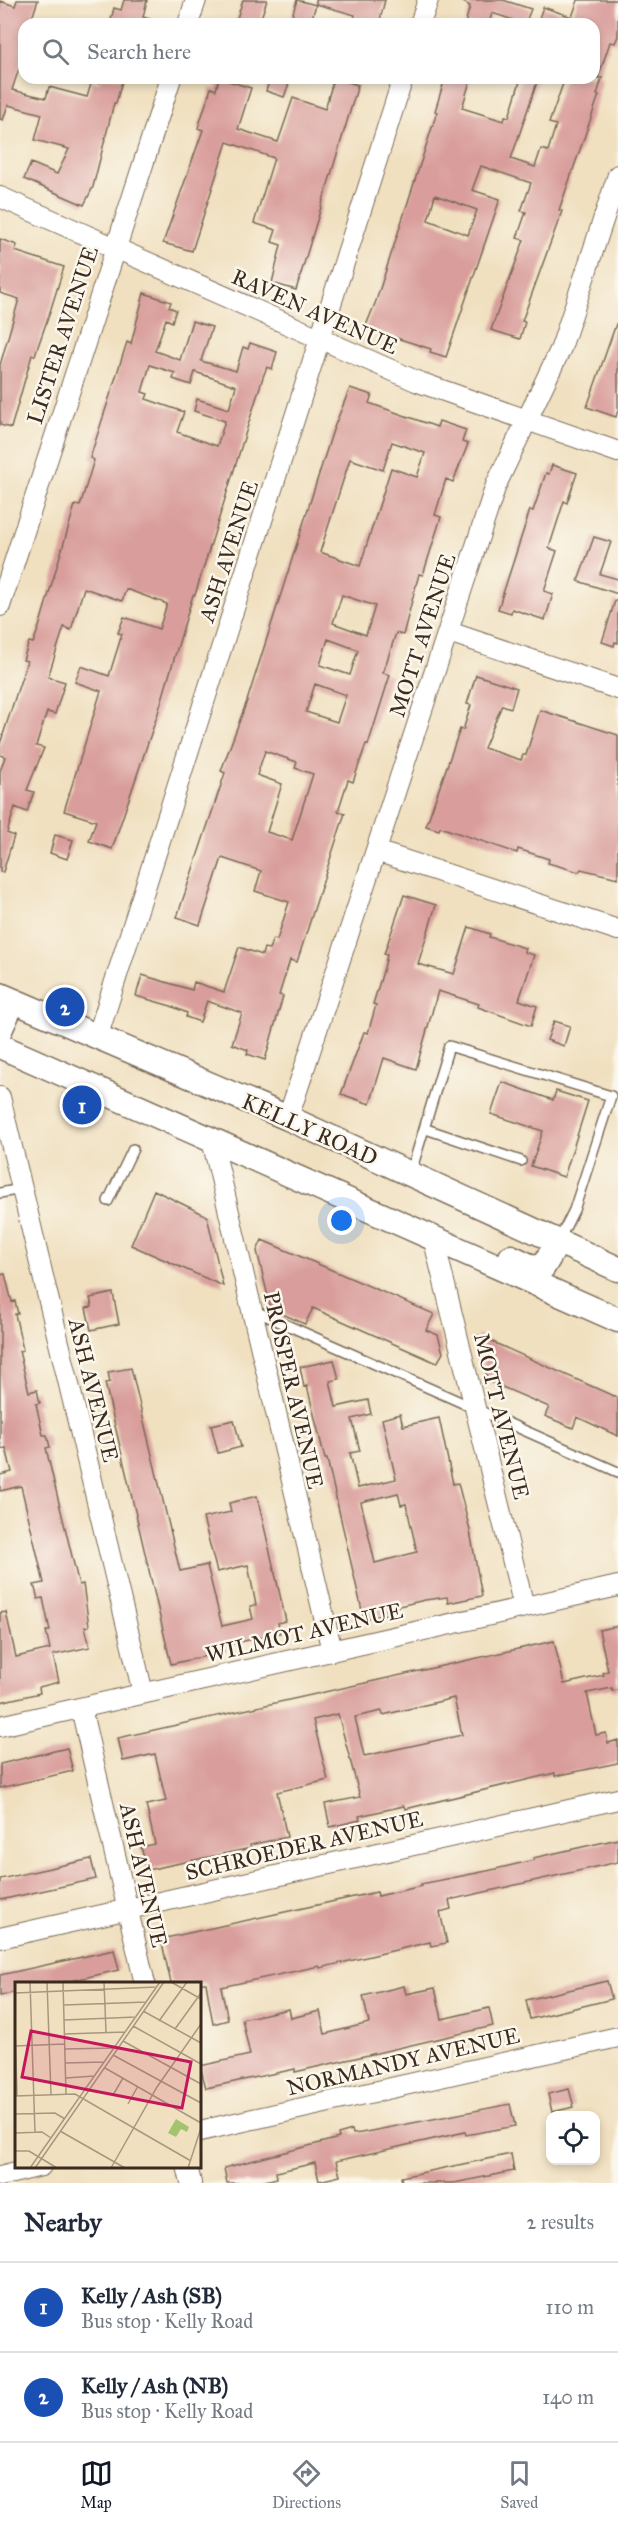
<!DOCTYPE html>
<html lang="en">
<head>
<meta charset="utf-8">
<style>
	:root { --surface:#fff; --page:#f6f6f7; --text:#1f2937; --muted:#747a83; --line:#e0e1e3; --accent:#111827 }
	body { margin:0; font-family:"IM FELL Great Primer",serif; background:var(--page); color:var(--text) }
	.controls { position:absolute; right:18px; bottom:18px; display:grid; overflow:hidden; border-radius:12px; box-shadow:0 3px 9px #0003 }
	.controls button { width:54px; height:54px; display:grid; place-items:center; padding:0; border:0; border-bottom:2px solid var(--line); background:var(--surface); color:var(--text); font:30px sans-serif }
	.you { position:absolute; left:342px; top:1221px; width:21px; height:21px; margin:-15px; border:4px solid #fff; border-radius:50%; background:#1a73e8; box-shadow:0 0 0 9px #1a73e833 }
	.badge { display:grid; place-items:center; width:39px; height:39px; border-radius:50%; background:var(--accent); color:#fff; font-size:20px; font-weight:700 }
	.pin { position:absolute; translate:-50% -50%; border:3px solid #fff; box-shadow:0 2px 6px #0006 }
	.list { margin:0; padding:0; list-style:none }
	h2 { display:flex; justify-content:space-between; align-items:center; height:78px; margin:0; padding:0 24px; font-size:26px }
	h2 small { font-size:20px; font-weight:400; color:var(--muted) }
	.list li { display:grid; grid-template-columns:39px 1fr auto; gap:18px; align-items:center; box-sizing:border-box; height:90px; padding:0 24px; border-top:2px solid var(--line) }
	.list b { display:block; font-size:22px; white-space:nowrap }
	.list p { margin:0; font-size:20px; white-space:nowrap; color:var(--muted) }
	.list em { font-size:20px; font-style:normal; color:var(--muted) }
	.icon { flex:none; width:33px; height:33px; fill:none; stroke:currentColor; stroke-width:2; stroke-linecap:round; stroke-linejoin:round }
	.map { position:relative; flex:none; width:618px; height:2183px; overflow:hidden }
	.search { position:absolute; background:var(--surface); box-shadow:0 3px 9px #0003; left:18px; right:18px; top:18px; height:66px; display:flex; align-items:center; gap:15px; box-sizing:border-box; padding:0 21px; border-radius:18px; color:var(--muted); font-size:22px }
	.sheet { height:258px; background:var(--surface) }
	nav { display:flex; justify-content:space-around; align-items:center; box-sizing:border-box; height:84px; border-top:2px solid var(--line); background:var(--surface); font-size:16px; color:var(--muted) }
	nav a { display:grid; justify-items:center; gap:3px }
	nav .on { color:var(--accent) }
	.map>svg:first-child { display:block }
	.building { fill:#d99e9b; fill-rule:evenodd }
	.lines { fill:none; stroke-linecap:round; stroke-linejoin:round }
	.service-casing { stroke:#7a6a57; stroke-width:12 }
	.minor-casing { stroke:#7a6a57; stroke-width:22 }
	.tertiary-casing { stroke:#7a6a57; stroke-width:27 }
	.service { stroke:#fff; stroke-width:9 }
	.minor { stroke:#fff; stroke-width:20 }
	.tertiary { stroke:#fff; stroke-width:24 }
	.labels { text-anchor:middle; stroke-width:5; stroke-linejoin:round; paint-order:stroke }
	.street-label { font-size:22px; fill:#3b2a1e; stroke:#fbf7ec }
	.inset-road { fill:none; stroke:#a8977f; stroke-width:1.5 }
	.view { fill:#c2185b; fill-opacity:0.15; stroke:#c2185b; stroke-width:3 }
	.inset-edge { fill:none; stroke:#3b2a1e; stroke-width:3 }
</style>
</head>
<body>
<div class="map">
<svg width="618" height="2183" viewBox="0 0 618 2183">
	<rect width="100%" height="100%" fill="#fbf7ec"/>
	<filter id="ink" filterUnits="userSpaceOnUse"><feTurbulence type="fractalNoise" baseFrequency=".0167" numOctaves="2"/><feDisplacementMap in="SourceGraphic" scale="12" xChannelSelector="R" yChannelSelector="G"/><feConvolveMatrix kernelMatrix="1 2 1 2 8 2 1 2 1" color-interpolation-filters="sRGB"/></filter>
	<filter id="wash" filterUnits="userSpaceOnUse"><feTurbulence type="fractalNoise" baseFrequency=".008" numOctaves="4" result="noise"/><feDisplacementMap in="SourceGraphic" scale="24" xChannelSelector="R" yChannelSelector="G"/><feGaussianBlur stdDeviation="1.35" result="paint"/><feColorMatrix in="noise" values="0 0 0 0 0 0 0 0 0 0 0 0 0 0 0 0 0 1.4 0 .05"/><feComposite in="paint" operator="in"/></filter>
	<g filter="url(#wash)">
		<rect width="100%" height="100%" fill="#f0e0c0"/>
		<g id="blocks">
			<path class="building" d="M17 0H38L30 24H24V53L12 90 46 98 49 87 87 97 92 81 99 83 100 78H123L116 103H114L93 187 84 205 24 179 31 163 57 174 69 149 35 140 42 114 8 105 3 120 0 119V1L15 6Z
				M124 0H147L143 17 156 21 155 24H110L114 8 121 10Z
				M243 0H267L259 24H235Z
				M297 0 316 5 310 24 291 19Z
				M316 0H385L379 24H353L355 15 316 4Z
				M460 0H503L531 9 525 24 492 13 489 24H465L470 6Z
				M578 0H618V36L615 43 610 42 598 78H602L597 95H599L559 210 562 211 522 321 525 322 520 339 491 330 524 240 517 238 526 212 521 211 531 183 481 166 472 190 500 199 446 357 430 352 431 349 365 328 376 301 437 112 435 111 445 78H471L462 108 504 121 505 116 509 117 521 78 537 82 511 159 535 167 541 149 548 151 556 125 549 123 565 78H594V24H537L543 7 572 17ZM435 195 477 210 468 235 428 220Z
				M219 78 251 88 238 129 278 142 293 98 325 109 334 78 358 85 296 290 272 283 281 245 272 242 276 230 254 223 274 158 227 142 192 251 163 243 203 130 198 128 211 88 216 90Z
				M270 78H291L284 97 266 91Z
				M0 239 17 245 15 251 64 267 49 315 35 355H32L11 428 0 425V365L19 299 0 293Z
				M144 293 171 302 169 307 176 310 172 322 166 319 155 351 180 360 192 321 212 327 201 361 236 371 243 347 248 349 250 343 277 352 272 369 267 367 263 377 195 595H193L158 713 112 849 89 841 96 821 64 811 101 691 75 682 81 666 109 676 122 634 118 633 124 617 159 629 167 604 126 589 122 601 84 588 71 630 64 627 48 677 65 682 55 714 47 712 36 746 44 748 27 790 34 792 27 812 15 807 7 833 14 836 3 872H0V771L5 757 0 755V744L27 661 23 660 29 642 33 643 39 627 75 505 80 506 94 460 90 458 127 342 131 344ZM150 365 175 373 173 379 191 385 195 372 236 386 229 409 197 399 194 411 225 421 217 446 177 432 184 412 146 399 148 394 142 392Z
				M616 324 618 325V410L616 417 587 407Z
				M350 388 372 395 369 403 437 427 439 421 466 430 462 442 468 444 453 482 446 479 435 515 441 517 423 575 419 574 403 635 396 633 383 673 390 675 368 745 366 744 353 782 348 780 338 811 345 813 297 962 290 960 279 995 283 996 265 1060 247 1054 248 1050 232 1044 242 1013 207 1001 200 1022 186 1017 187 1013 171 1006 136 996 142 975 192 990 194 982 224 992 239 947 262 955 264 948 269 949 273 939 277 940 289 902 255 891 261 871 222 858 200 925 177 917 225 773 221 771 247 701 333 430ZM392 442 425 453 417 477 391 468 360 566 320 552 350 459 383 470ZM342 595 375 606 366 635 333 623ZM328 639 358 650 350 675 320 665ZM315 684 346 695 337 722 306 712ZM265 751 297 762 295 768 313 774 292 840 267 832 282 784 257 775Z
				M552 465 577 473 567 503 564 501 549 548 557 551 544 591 553 594 545 620 512 609 511 613 498 609 530 510 533 511 546 473 549 474Z
				M594 537 611 542 600 574 618 579V594L578 581Z
				M615 601H618V643L615 642 614 646 602 642Z
				M476 675 517 688 511 708 502 705 484 748 521 760 523 755H526L540 710 618 735V878L581 869 579 872 548 863 549 859 518 849 517 853 440 827 439 830 426 826 460 729 463 730 471 705 467 704Z
				M55 835 73 840 67 859 50 853Z
				M404 895 436 905 418 964 454 974 469 927 490 934 489 937 525 948 524 952 534 955 519 1000 537 1006 531 1026 478 1007 479 1004 438 991 416 1069 384 1058 370 1104 341 1094 364 1032 368 1033 376 1005 373 1004 384 968 387 955 384 954Z
				M554 1021 570 1026 564 1046 547 1040Z
				M502 1082 553 1100 556 1091 588 1101 564 1177 531 1166 543 1131 491 1114Z
				M154 1190 207 1216 223 1286 131 1245Z
				M262 1240 434 1314 426 1330 438 1335 443 1353 437 1363 313 1308 305 1324 271 1309 257 1251Z
				M5 1274 12 1302 15 1301 18 1314H15L23 1350 19 1351 29 1392 37 1390 40 1403 36 1404 43 1435H47L50 1447 46 1448 52 1474 79 1585 83 1584 89 1626 85 1627 90 1647 53 1655 59 1682 39 1687 40 1693 0 1702V1613L6 1612 16 1657 50 1649 46 1631H50L43 1598 38 1599 34 1585 44 1583 21 1486 0 1491V1475L12 1472 6 1448 2 1449 0 1442V1275Z
				M113 1293 119 1324 91 1330 86 1308 92 1307 90 1298Z
				M477 1335 618 1398V1436L577 1417 573 1428 545 1416 549 1407 488 1381Z
				M334 1360 339 1379 330 1381 336 1407 368 1400 371 1414 352 1419 360 1451 350 1453 358 1488 396 1479 382 1419 400 1414 403 1426 439 1418 453 1484 458 1483 469 1526 482 1596 448 1603 447 1597 425 1600 386 1609 387 1614 364 1619 327 1459H325L307 1386 304 1387 300 1367ZM398 1493 401 1505 406 1504 417 1552 375 1563 361 1502Z
				M131 1368 180 1571 207 1565 222 1626 253 1619 250 1606 256 1605 248 1565 217 1572 203 1518 231 1512 229 1503 257 1496 286 1621 278 1623 280 1633 222 1646 224 1652 171 1664 105 1383 110 1382 108 1372Z
				M234 1420 241 1447 218 1453 211 1425Z
				M618 1626V1690L612 1691V1688L587 1693 596 1735 606 1733 608 1743 618 1740V1763L555 1776V1773L405 1809 404 1806 359 1816 360 1820 330 1827 325 1804 360 1797 338 1714 313 1720 328 1780 277 1792 287 1837 250 1845 251 1848 147 1870 141 1847 155 1844 146 1805 166 1801 155 1754 123 1761 118 1738 554 1641 564 1684 604 1675 603 1673 608 1671 599 1630ZM454 1698 462 1735 364 1756 355 1717 382 1711 383 1715Z
				M67 1748 73 1771 0 1788V1764Z
				M618 1839V1862L449 1900 451 1909 440 1912 447 1943 431 1946 430 1942 320 1968 319 1966 221 1987 228 2020 213 2024 206 1983H171L161 1939 377 1892 378 1896 422 1886 421 1884 487 1871 534 1860 533 1858Z
				M91 1859 96 1879 0 1900V1879Z
				M114 1950 119 1970 61 1983H16V1992L0 1996V1975Z
				M607 1981 612 1999 530 2019 526 2000Z
				M404 1986 406 1994 435 1988 442 2019 489 2008 493 2026 295 2072V2069L206 2088 200 2066 250 2055 242 2019 289 2009 291 2018 320 2011 325 2034 369 2023 363 1996Z
				M569 2089 574 2107 552 2112 548 2094Z
				M510 2104 515 2126 466 2135 465 2132 336 2161 340 2176 319 2181 315 2163 276 2172 277 2178 257 2183H227L224 2168 339 2138 338 2134 352 2130 353 2134 361 2133Z
				M511 2154 514 2171 454 2183H402L401 2177Z"/>
		</g>
	</g>
	<g filter="url(#ink)">
		<use href="#blocks" fill-opacity="0" stroke="#7a6a57" stroke-width="1.5"/>
		<g class="lines">
			<defs>
				<path id="service" d="M426 1129 521 1161
					M411 1172 449 1046 611 1096 574 1210 559 1240
					M0 1193 21 1189
					M108 1201 133 1149
					M253 1310 618 1472"/>
				<path id="minor" d="M188 24 196 0
					M420 24 428 0
					M0 197 416 381 618 452
					M0 606 171 78
					M449 632 618 689
					M376 851 618 930
					M97 1038 403 78
					M0 1097 143 1693
					M288 1118 496 485 561 348 618 175
					M212 1140 332 1651
					M433 1237 524 1607
					M81 1708 145 1984
					M0 1726 618 1586
					M0 1938 618 1799
					M200 2131 618 2037
					M187 2166 191 2183
					M0 2176 41 2166"/>
				<path id="tertiary" d="M0 995 288 1118 618 1269
					M0 1030 13 1001
					M0 1046 618 1320
					M511 1257 530 1266 543 1267 558 1242"/>
			</defs>
			<use href="#service" class="service-casing"/>
			<use href="#minor" class="minor-casing"/>
			<use href="#tertiary" class="tertiary-casing"/>
			<use href="#service" class="service"/>
			<use href="#minor" class="minor"/>
			<use href="#tertiary" class="tertiary"/>
		</g>
	</g>
	<g class="labels">
		<g class="street-label">
			<text transform="translate(315 311) rotate(24)" y="8">RAVEN AVENUE</text>
			<text transform="translate(62 335) rotate(-72)" y="8">LISTER AVENUE</text>
			<text transform="translate(228 551) rotate(-72)" y="8">ASH AVENUE</text>
			<text transform="translate(422 635) rotate(-72)" y="8">MOTT AVENUE</text>
			<text transform="translate(310 1129) rotate(24)" y="8">KELLY ROAD</text>
			<text transform="translate(94 1390) rotate(76)" y="8">ASH AVENUE</text>
			<text transform="translate(294 1390) rotate(77)" y="8">PROSPER AVENUE</text>
			<text transform="translate(502 1416) rotate(76)" y="8">MOTT AVENUE</text>
			<text transform="translate(304 1632) rotate(-13)" y="8">WILMOT AVENUE</text>
			<text transform="translate(304 1845) rotate(-13)" y="8">SCHROEDER AVENUE</text>
			<text transform="translate(144 1875) rotate(77)" y="8">ASH AVENUE</text>
			<text transform="translate(403 2061) rotate(-13)" y="8">NORMANDY AVENUE</text>
		</g>
	</g>
	<g transform="translate(15 1982)">
		<rect width="186" height="186" fill="#f0e0c0"/>
		<path d="M161 137 174 145 172 150 166 147 161 155 153 151Z" fill="#a3c46d"/>
		<path class="inset-road" d="M15 0 20 150M32 0 36 113M48 0 51 112M89 0 91 50M156 0 186 17M0 11 142 5M49 23 132 20M128 29 186 61M49 38 121 35M144 39 172 0M0 44 2 114M118 44 186 82M160 47 186 11M49 52 110 50M108 59 186 102M0 64 50 62M50 67 100 66M98 73 186 121M50 81 89 80M90 86 186 141M51 96 79 94M98 113 108 96M0 114 60 112 176 179M113 122 123 104M0 132 40 131 50 137M45 149 110 186M0 151 27 150 36 156M0 169H14L42 186M15 186 145 0M20 186 149 0M96 186 142 105 186 42M173 186 186 146"/>
		<path class="view" d="M16 49 176 80 167 126 7 95Z"/>
		<rect width="186" height="186" class="inset-edge"/>
	</g>
</svg>
<div class="controls">
<button><svg class="icon" aria-label="locate" viewBox="0 0 24 24"><circle cx="12" cy="12" r="6"/><path d="M12 2v4M12 18v4M2 12h4M18 12h4"/></svg></button>
</div>
<div class="you"></div>
<div class="pin badge" style="left:82px;top:1105px;background:#1a4fb4">1</div>
<div class="pin badge" style="left:65px;top:1007px;background:#1a4fb4">2</div>
<div class="search"><svg class="icon" aria-label="search" viewBox="0 0 24 24"><circle cx="10" cy="10" r="6"/><path d="M15 15l6 6"/></svg>Search here</div>
</div>
<section class="sheet">
<h2>Nearby<small>2 results</small></h2>
<ul class="list">
<li><span class="badge" style="background:#1a4fb4">1</span><div><b>Kelly / Ash (SB)</b><p>Bus stop · Kelly Road</p></div><em>110 m</em></li>
<li><span class="badge" style="background:#1a4fb4">2</span><div><b>Kelly / Ash (NB)</b><p>Bus stop · Kelly Road</p></div><em>140 m</em></li>
</ul>
</section>
<nav>
<a class="on"><svg class="icon" aria-label="map" viewBox="0 0 24 24"><path d="M3 6l6-2 6 2 6-2v14l-6 2-6-2-6 2zM9 4v14M15 6v14"/></svg>Map</a>
<a><svg class="icon" aria-label="directions" viewBox="0 0 24 24"><path d="M12 3l9 9-9 9-9-9zM9 14v-3h6M13 9l2 2-2 2"/></svg>Directions</a>
<a><svg class="icon" aria-label="saved" viewBox="0 0 24 24"><path d="M7 4h10v16l-5-4-5 4z"/></svg>Saved</a>
</nav>
</body>
</html>
